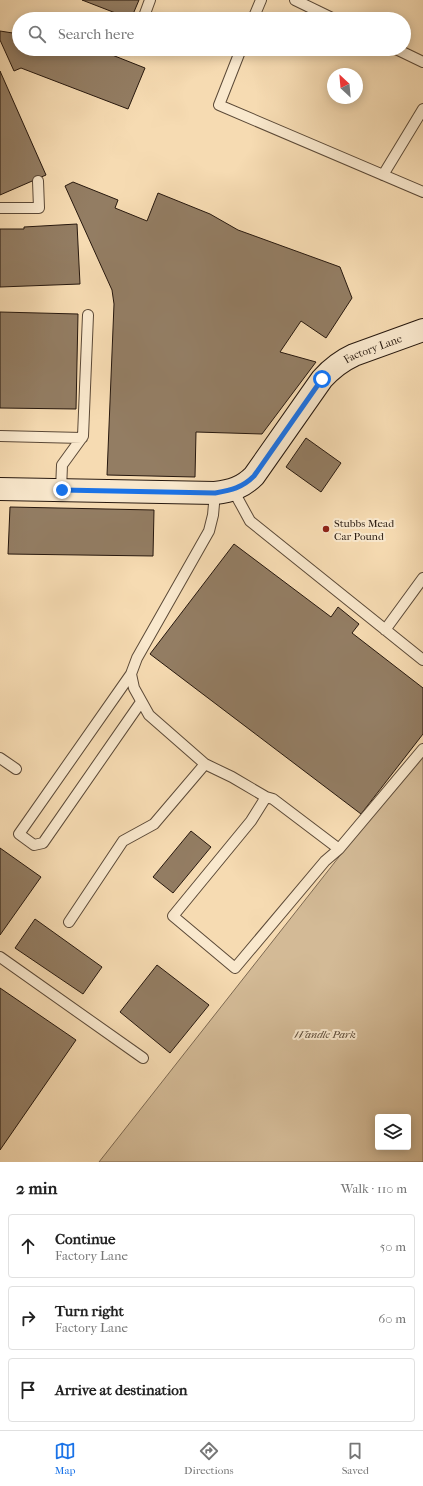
<!DOCTYPE html>
<html lang="en">
<head>
<meta charset="utf-8">
<style>
	:root { --surface:#fff; --page:#f2f2f2; --text:#222; --muted:#767676; --line:#e0e0e0; --accent:#1a73e8 }
	body { margin:0; font-family:"IM FELL French Canon",serif; background:var(--page); color:var(--text) }
	.controls { position:absolute; right:12px; bottom:12px; display:grid; overflow:hidden; border-radius:4px; box-shadow:0 2px 10px #0003 }
	.controls button { width:36px; height:36px; display:grid; place-items:center; padding:0; border:0; border-bottom:1px solid var(--line); background:var(--surface); color:var(--text); font:20px sans-serif }
	.compass { position:absolute; left:327px; top:68px; width:36px; height:36px; border-radius:50%; background:var(--surface); box-shadow:0 2px 10px #0003; rotate:334deg }
	.stop { position:absolute; width:12px; height:12px; margin:-9px; border:3px solid #1a73e8; border-radius:50%; background:#fff }
	.stop.end { background:#1a73e8; border-color:#fff; box-shadow:0 1px 4px #0008 }
	.list { margin:0; padding:0; list-style:none }
	h2 { display:flex; justify-content:space-between; align-items:center; height:52px; margin:0; padding:0 16px; font-size:17px }
	h2 small { font-size:13px; font-weight:400; color:var(--muted) }
	.list li { display:grid; grid-template-columns:26px 1fr auto; gap:12px; align-items:center; box-sizing:border-box; height:64px; margin:0 8px 8px; padding:0 8px; border:1px solid var(--line); border-radius:4px }
	.list b { display:block; font-size:15px; white-space:nowrap }
	.list p { margin:0; font-size:13px; white-space:nowrap; color:var(--muted) }
	.list em { font-size:13px; font-style:normal; color:var(--muted) }
	.icon { flex:none; width:22px; height:22px; fill:none; stroke:currentColor; stroke-width:2; stroke-linecap:round; stroke-linejoin:round }
	.map { position:relative; flex:none; width:423px; height:1162px; overflow:hidden }
	.search { position:absolute; background:var(--surface); box-shadow:0 2px 10px #0003; left:12px; right:12px; top:12px; height:44px; display:flex; align-items:center; gap:10px; box-sizing:border-box; padding:0 14px; border-radius:22px; color:var(--muted); font-size:15px }
	.sheet { height:268px; background:var(--surface) }
	nav { display:flex; justify-content:space-around; align-items:center; box-sizing:border-box; height:56px; border-top:1px solid var(--line); background:var(--surface); font-size:11px; color:var(--muted) }
	nav a { display:grid; justify-items:center; gap:2px }
	nav .on { color:var(--accent) }
	.map>svg:first-child { display:block }
	.green { fill:#d3ba96; stroke:#7d6952; fill-rule:evenodd }
	.building { fill:#937d63; stroke:#27180e }
	.lines { fill:none; stroke-linecap:round; stroke-linejoin:round }
	.lane-casing { stroke:#5b4937; stroke-width:12 }
	.secondary-casing { stroke:#27180e; stroke-width:24 }
	.lane { stroke:#f9e8cd; stroke-width:10 }
	.secondary { stroke:#f9e8cd; stroke-width:22 }
	.route { stroke:#1a73e8; stroke-width:5 }
	.poi-dot { fill:#8f2418; stroke:#f9e8cd; stroke-width:1.5 }
	.labels { text-anchor:middle; stroke-width:4; stroke-linejoin:round; paint-order:stroke }
	.street-label { font-size:11px; fill:#27180e; stroke:#f9e8cd }
	.poi-label { font-size:11px; fill:#27180e; stroke:#f9e8cd; text-anchor:start }
	.park-label { font-size:11px; font-style:italic; fill:#5b4937; stroke:#f9e8cd }
</style>
</head>
<body>
<div class="map">
<svg width="423" height="1162" viewBox="0 0 423 1162">
	<rect width="100%" height="100%" fill="#f6dbb2"/>
	<filter id="stains"><feTurbulence type="fractalNoise" baseFrequency=".005" numOctaves="4"/><feColorMatrix values="0 0 0 0 .2 0 0 0 0 .09 0 0 0 0 .02 0 0 0 .5 -.17"/></filter>
	<radialGradient id="worn" r=".72"><stop offset=".6" stop-color="#630" stop-opacity="0"/><stop offset="1" stop-color="#630" stop-opacity=".3"/></radialGradient>
	<path class="green" d="M423 750V1162H99ZM378 1117H408V1147H378Z"/>
	<path class="building" d="M82 0H139L131 19Z
		M0 31 19 34V49H97L145 68 128 109 21 68 14 71 0 40Z
		M0 71 46 175 0 195Z
		M73 182 118 200 115 208 147 221 158 193 210 214 238 230 340 267 352 298 326 338 301 321 280 352 316 362 262 434 196 432 195 477 107 475 114 304 112 290 65 186Z
		M77 224 80 284 0 287V229H24V227Z
		M0 312 78 314 76 409 0 408Z
		M306 438 341 463 321 492 286 467Z
		M10 507 154 510 153 556 8 554Z
		M234 544 331 617 338 607 359 624 352 633 423 688V734L361 814 150 654Z
		M191 831 211 847 173 893 153 877Z
		M0 848 41 877 0 935Z
		M35 919 102 967 83 994 15 948Z
		M157 965 209 1005 170 1053 120 1012Z
		M0 988 76 1040 0 1150Z"/>
	<g class="lines">
		<defs>
			<path id="lane" d="M295 0 334 19
				M143 19 150 0
				M253 19 261 0
				M241 49 219 105 423 192
				M396 49 423 62
				M383 175 423 109
				M0 208H39L38 181
				M0 436 82 438
				M61 490 62 465 83 436 88 315
				M233 490 250 521 423 660
				M215 493 213 515 209 531 137 658 131 674 134 688 149 715 205 764 232 777 266 797 273 799 339 849 423 749
				M385 630 423 578
				M131 674 19 834 34 845 43 843 141 702
				M0 758 16 769
				M266 797 251 821 173 916 235 968 325 861 339 849
				M69 922 123 841 154 824 205 764
				M0 957 143 1058"/>
			<g id="secondary">
				<path id="s1" d="M0 489 215 493C231 491 242 488 254 476L322 379C331 369 341 361 354 355L423 330"/>
			</g>
		</defs>
		<use href="#lane" class="lane-casing"/>
		<use href="#secondary" class="secondary-casing"/>
		<use href="#lane" class="lane"/>
		<use href="#secondary" class="secondary"/>
	</g>
	<g class="lines">
		<path class="route" d="M62 490 215 493C231 490 242 488 254 476L322 379"/>
	</g>
	<circle class="poi-dot" cx="326" cy="529" r="4"/>
	<g class="labels">
		<g class="street-label">
			<text dy="4" stroke="none"><textPath href="#s1" startOffset="437">Factory Lane</textPath></text>
		</g>
		<g class="poi-label">
			<text x="334" y="527">Stubbs Mead<tspan x="334" dy="13">Car Pound</tspan></text>
		</g>
		<g class="park-label">
			<text x="325" y="1038">Wandle Park</text>
		</g>
	</g>
	<rect width="100%" height="100%" filter="url(#stains)"/>
	<rect width="100%" height="100%" fill="url(#worn)"/>
</svg>
<div class="controls">
<button><svg class="icon" aria-label="layers" viewBox="0 0 24 24"><path d="M12 4l9 5-9 5-9-5zM3 14l9 5 9-5"/></svg></button>
</div>
<svg class="compass" viewBox="-18 -18 36 36"><path d="M0-13l5 13h-10z" fill="#e53935"/><path d="M0 13l5-13h-10z" fill="#767676"/></svg>
<div class="stop" style="left:322px;top:379px"></div>
<div class="stop end" style="left:62px;top:490px"></div>
<div class="search"><svg class="icon" aria-label="search" viewBox="0 0 24 24"><circle cx="10" cy="10" r="6"/><path d="M15 15l6 6"/></svg>Search here</div>
</div>
<section class="sheet">
<h2>2 min<small>Walk · 110 m</small></h2>
<ul class="list">
<li><svg class="icon" aria-label="ahead" viewBox="0 0 24 24"><path d="M12 20V5M6 11l6-6 6 6"/></svg><div><b>Continue</b><p>Factory Lane</p></div><em>50 m</em></li>
<li><svg class="icon" aria-label="right" viewBox="0 0 24 24"><path d="M7 20v-9h11M14 6l5 5-5 5"/></svg><div><b>Turn right</b><p>Factory Lane</p></div><em>60 m</em></li>
<li><svg class="icon" aria-label="arrive" viewBox="0 0 24 24"><path d="M6 21V4h12l-3 4 3 4H6"/></svg><div><b>Arrive at destination</b></div></li>
</ul>
</section>
<nav>
<a class="on"><svg class="icon" aria-label="map" viewBox="0 0 24 24"><path d="M3 6l6-2 6 2 6-2v14l-6 2-6-2-6 2zM9 4v14M15 6v14"/></svg>Map</a>
<a><svg class="icon" aria-label="directions" viewBox="0 0 24 24"><path d="M12 3l9 9-9 9-9-9zM9 14v-3h6M13 9l2 2-2 2"/></svg>Directions</a>
<a><svg class="icon" aria-label="saved" viewBox="0 0 24 24"><path d="M7 4h10v16l-5-4-5 4z"/></svg>Saved</a>
</nav>
</body>
</html>
